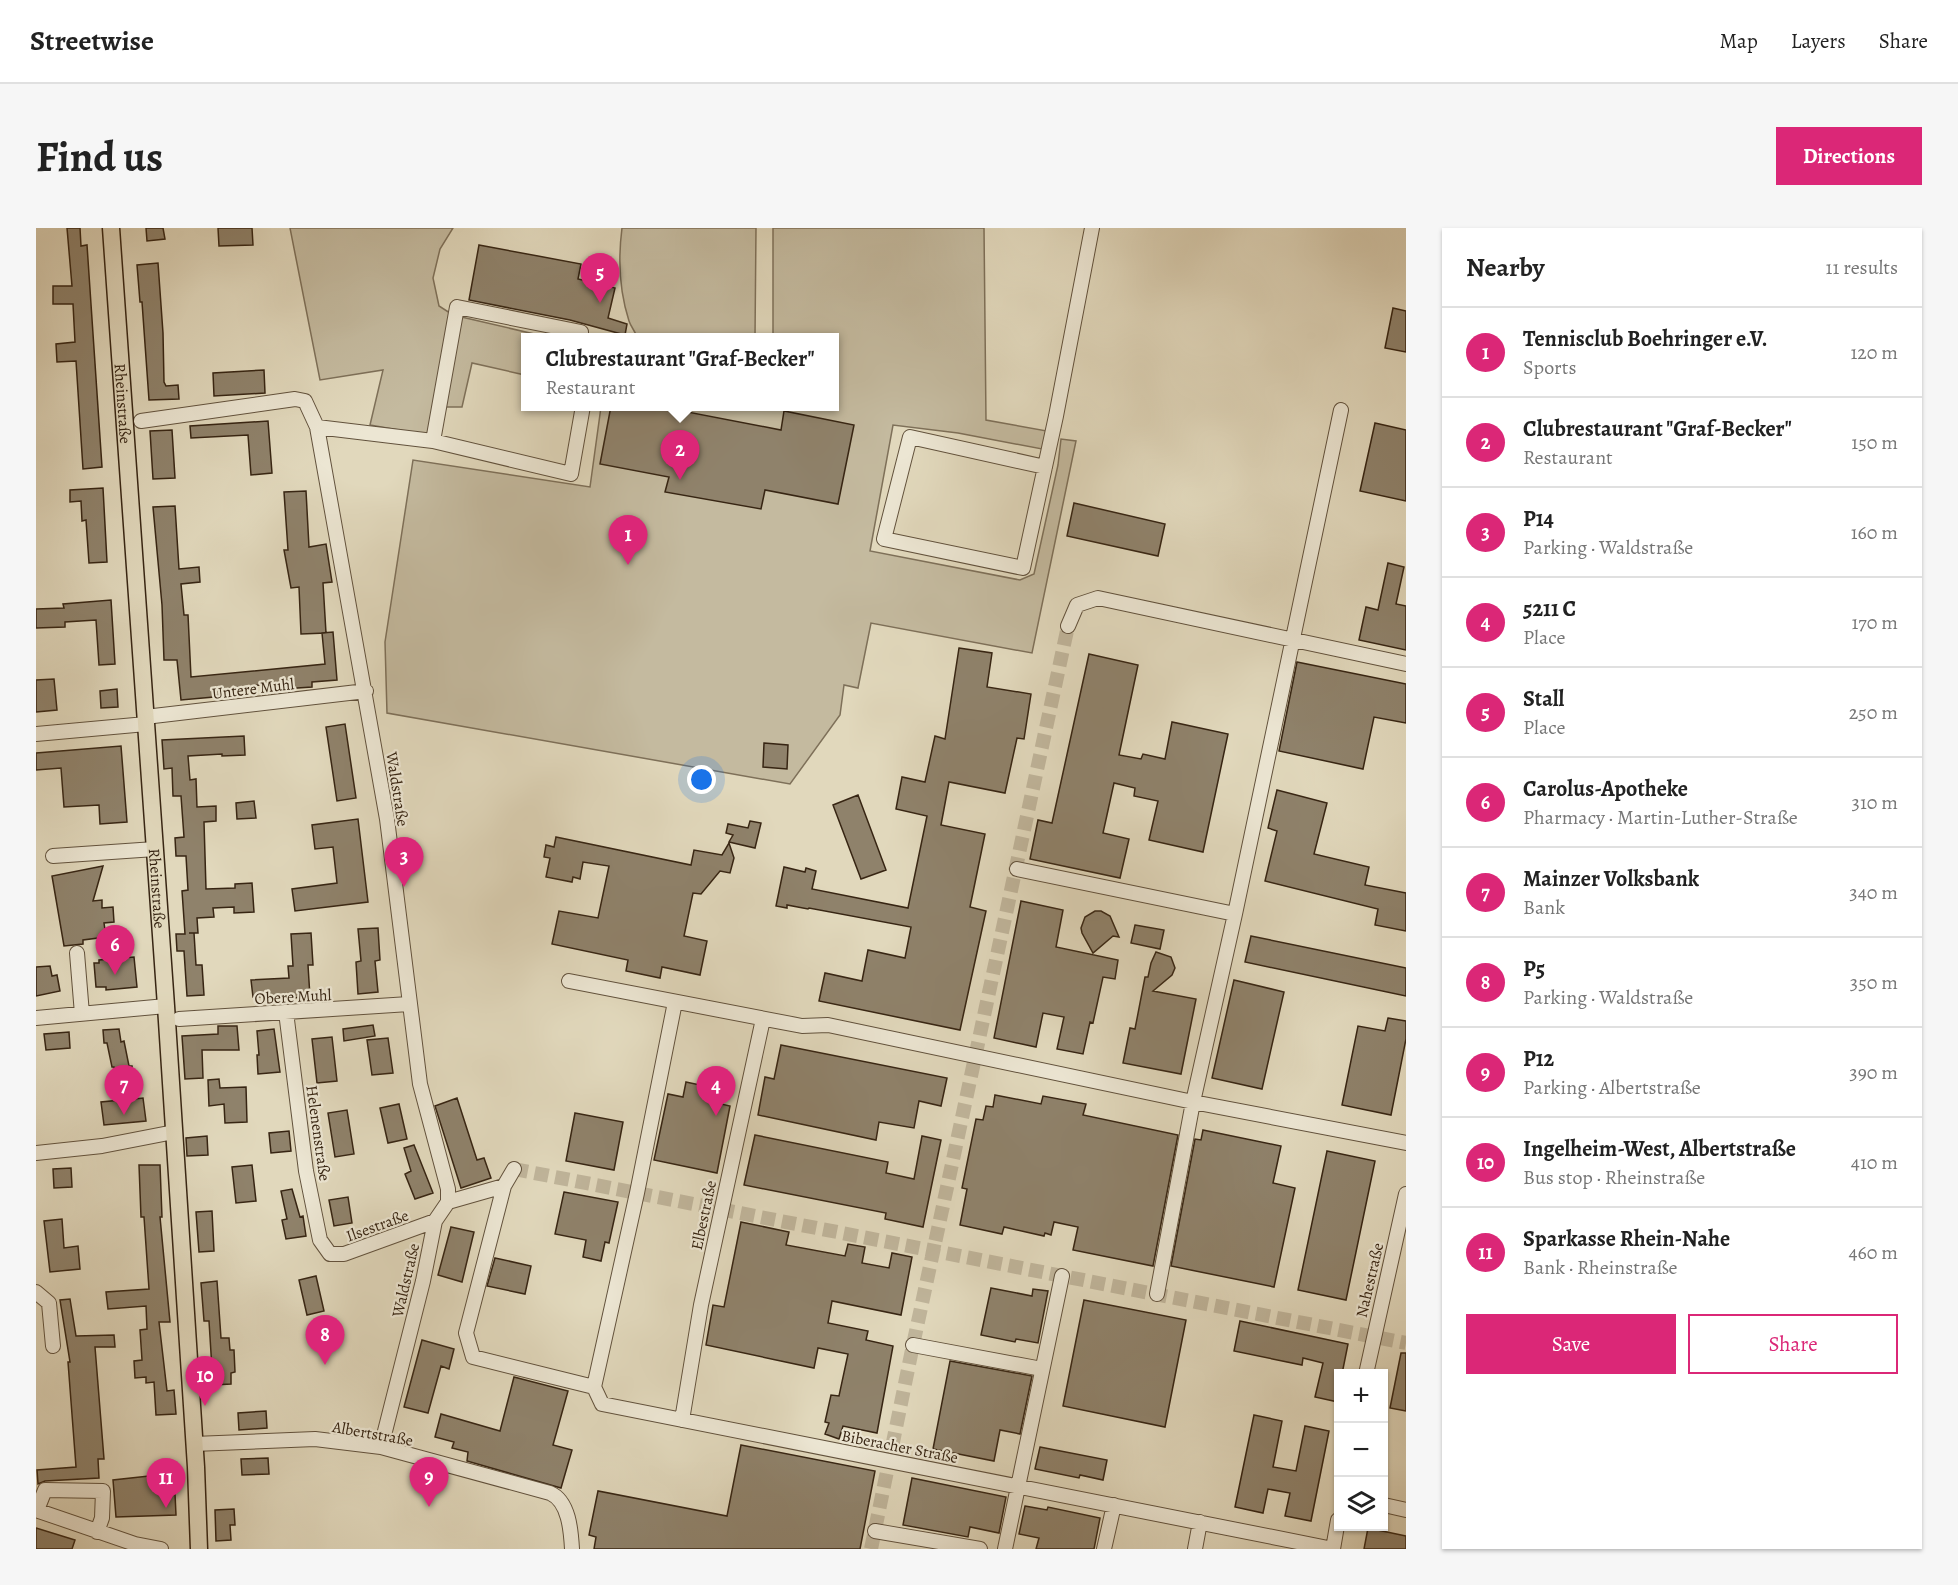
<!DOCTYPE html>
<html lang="en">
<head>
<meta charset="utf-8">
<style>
	:root { --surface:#fff; --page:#f6f6f6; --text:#222; --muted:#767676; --line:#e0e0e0; --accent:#db2777 }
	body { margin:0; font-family:Alegreya,serif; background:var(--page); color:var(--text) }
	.controls { position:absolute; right:18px; bottom:18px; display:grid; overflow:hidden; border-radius:0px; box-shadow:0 2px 4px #0004 }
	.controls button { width:54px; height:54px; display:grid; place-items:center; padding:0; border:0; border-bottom:2px solid var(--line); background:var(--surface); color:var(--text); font:30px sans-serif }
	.you { position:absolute; left:666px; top:552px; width:21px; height:21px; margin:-15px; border:4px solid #fff; border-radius:50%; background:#1a73e8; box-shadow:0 0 0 9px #1a73e833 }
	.badge { display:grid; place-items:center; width:39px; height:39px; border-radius:50%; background:var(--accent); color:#fff; font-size:20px; font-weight:700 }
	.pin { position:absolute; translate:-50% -50px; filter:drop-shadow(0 2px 3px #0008) }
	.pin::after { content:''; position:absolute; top:32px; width:21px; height:18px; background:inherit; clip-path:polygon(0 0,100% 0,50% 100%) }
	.popup { position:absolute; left:485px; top:105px; width:318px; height:78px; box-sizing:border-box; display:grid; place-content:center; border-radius:0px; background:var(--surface); filter:drop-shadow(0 2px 4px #0005); font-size:20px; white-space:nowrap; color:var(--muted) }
	.popup b { font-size:22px; color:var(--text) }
	.popup::after { content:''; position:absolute; left:50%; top:100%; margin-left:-12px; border:12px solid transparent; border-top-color:var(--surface) }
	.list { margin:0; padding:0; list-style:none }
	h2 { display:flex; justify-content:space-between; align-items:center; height:78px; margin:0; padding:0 24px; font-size:26px }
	h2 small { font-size:20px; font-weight:400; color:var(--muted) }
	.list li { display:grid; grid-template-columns:39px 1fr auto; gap:18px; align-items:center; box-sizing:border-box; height:90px; padding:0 24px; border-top:2px solid var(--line) }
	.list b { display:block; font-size:22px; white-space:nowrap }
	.list p { margin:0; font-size:20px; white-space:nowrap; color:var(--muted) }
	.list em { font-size:20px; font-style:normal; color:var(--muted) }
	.actions { display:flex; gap:12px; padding:18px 24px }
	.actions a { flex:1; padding:14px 0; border:2px solid var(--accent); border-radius:0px; text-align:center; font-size:21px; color:var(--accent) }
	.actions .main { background:var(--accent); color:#fff }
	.icon { flex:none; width:33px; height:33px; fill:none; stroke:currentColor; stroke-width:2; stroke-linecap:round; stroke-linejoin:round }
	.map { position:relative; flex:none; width:1370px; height:1321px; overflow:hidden; border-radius:0px }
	header { display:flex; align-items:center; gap:36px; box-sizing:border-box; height:84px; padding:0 30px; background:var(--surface); border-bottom:2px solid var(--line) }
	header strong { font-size:28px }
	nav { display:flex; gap:33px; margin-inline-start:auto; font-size:21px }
	.intro { display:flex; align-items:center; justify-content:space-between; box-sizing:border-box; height:144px; padding:0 36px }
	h1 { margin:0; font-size:42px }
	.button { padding:15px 27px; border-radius:0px; background:var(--accent); color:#fff; font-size:21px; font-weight:700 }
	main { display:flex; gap:36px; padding:0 36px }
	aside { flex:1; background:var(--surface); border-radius:0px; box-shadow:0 2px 4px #0004 }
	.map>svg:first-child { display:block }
	.green { fill:#c4ba9f; stroke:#7e7059; stroke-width:1.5 }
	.building { fill:#8f826b; stroke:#372513; stroke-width:1.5 }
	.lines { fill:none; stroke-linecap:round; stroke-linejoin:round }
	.minor-tunnel { stroke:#bfb49a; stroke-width:14; stroke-dasharray:14 7; stroke-linecap:butt }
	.minor-casing { stroke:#62523d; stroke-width:16 }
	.major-casing { stroke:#372513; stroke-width:19 }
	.minor { stroke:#ece6d3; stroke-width:14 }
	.major { stroke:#e1d8bc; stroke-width:16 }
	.labels { text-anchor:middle; stroke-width:4.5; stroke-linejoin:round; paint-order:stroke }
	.street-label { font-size:16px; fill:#372513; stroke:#ece6d3 }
</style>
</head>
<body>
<header>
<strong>Streetwise</strong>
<nav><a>Map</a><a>Layers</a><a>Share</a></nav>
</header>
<div class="intro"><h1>Find us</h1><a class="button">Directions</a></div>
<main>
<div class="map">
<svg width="1370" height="1321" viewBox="0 0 1370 1321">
	<rect width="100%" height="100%" fill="#e1d8bc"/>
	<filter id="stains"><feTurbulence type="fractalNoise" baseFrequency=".00333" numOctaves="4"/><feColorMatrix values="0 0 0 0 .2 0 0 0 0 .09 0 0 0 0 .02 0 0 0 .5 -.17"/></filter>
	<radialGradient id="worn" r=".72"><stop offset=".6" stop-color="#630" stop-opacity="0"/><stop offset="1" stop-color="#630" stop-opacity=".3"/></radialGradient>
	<path class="green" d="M254 0H417L404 21 397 50 403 78 417 87 511 109 490 110 489 147 436 135 426 179H410L403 209 334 197 347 142 284 152Z
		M586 0H720L719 109H601C599 103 595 99 593 93 583 62 582 31 586 0Z
		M737 0H948L950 192 1011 203 1006 221 922 205 857 197 834 323 984 352 998 346 1022 237 1025 211 1040 213 996 425 835 395 822 460 808 457 804 487 754 556 351 485 349 414 377 232 554 259 565 179 798 178V110L737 109Z"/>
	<path class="building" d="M31 0H44L45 18 51 17 66 239 47 241 40 133 21 134 20 116 39 114 37 76H17V58H36Z
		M110 0H127L129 11 111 13Z
		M182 0H216L217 17 183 18Z
		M443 17 545 36 542 51 579 60 572 90 591 96 589 107 534 92 433 72Z
		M122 35 127 105 128 154 130 158 142 157 143 171 113 172 106 74H104L101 37Z
		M1357 80 1370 83V124L1349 120Z
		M228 142 229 165 178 168 177 145Z
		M575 178H646V183L745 202 748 183 818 197 802 276 729 262 725 281 629 264 633 249 564 236Z
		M232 193 236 245 215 247 212 207 155 210 154 198Z
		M1339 195 1370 202V273L1324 263Z
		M136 202 139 250 117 251 114 203Z
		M67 260 71 334 53 335 50 292 46 293 45 273 34 274V262Z
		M270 263 273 319 290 316 296 354 287 355 290 405 265 406 263 359 255 360 248 322H252L248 264Z
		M1038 275 1129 296 1122 328 1031 308Z
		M139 278 143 341 163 339 164 354 145 356 148 387H152L155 449 289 436 286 405 297 404 301 452 276 454V459L232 462V456L189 461V468L145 472 141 432H128L126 377 117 279Z
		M1352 335 1368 339 1360 376 1370 378V422L1323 412 1330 379 1342 382Z
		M75 372 79 436 63 437 60 392 29 394V399L0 400V381L28 380 27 376Z
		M923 420 956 425 951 459 995 466 988 511 981 510 969 565 913 554 905 597 949 606 934 679 950 683 924 802 783 773 789 745 826 753 832 722 869 730 875 699 773 680 772 681 751 677V680L740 678 748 639 769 644 770 640 780 643 776 661 872 680 891 588 860 581 866 549 889 554 899 508 909 511Z
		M1053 426 1102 437 1083 527 1105 531 1107 526 1129 531 1136 494 1192 506 1167 624 1113 612 1122 573 1098 568 1099 560 1078 555 1067 605 1093 611 1084 650 994 631 1002 592 1016 595Z
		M1261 434 1370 456V495L1338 489 1327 541 1243 523Z
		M18 451 21 482 0 484V452Z
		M81 461 82 479 65 480 64 463Z
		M309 496 320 570 301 573 290 499Z
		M208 508 209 527 186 528V526L152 528 154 552 160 551 161 579 180 578V593L168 594 170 661 199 660V656L216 655 218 684 198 685V679L177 680 178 689 161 690 162 705H153H158L160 737H166L168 767 151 768 148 723H141L140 706H149L146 663 152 662 150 628H140L139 610 148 609 145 568H137L136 540 128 541 126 512Z
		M728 515 752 517 751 541 727 539Z
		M85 518 91 594 64 596 63 577 28 579 25 540 0 542V525Z
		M1241 562 1291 575 1278 626 1333 639 1329 657 1370 665V703L1339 697 1342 681 1229 653 1241 603 1232 600Z
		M822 567 850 642 825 651 797 577Z
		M218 573 220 590 201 591 200 575Z
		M322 591 332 674 259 683 256 661 301 655 297 619 279 621 276 597Z
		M714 593 725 595 719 620 693 614 697 607 690 605 692 596 712 600Z
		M520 609 655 637 658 622 686 627 693 615 698 630 694 645 684 643 665 666 657 665 648 708 671 713 664 747 626 739 624 750 590 743 592 732 516 716 523 683 562 690 573 638 547 634 544 651 537 649 536 654 510 649 514 630 508 629 510 617 518 619Z
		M67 638 57 673 66 672V680L77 679 78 694 68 695 70 709 47 712V716L28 718 16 648Z
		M985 673 1027 682 1020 719 1082 732 1079 751 1067 749 1057 795 1054 794 1047 826 1021 821 1028 789 1007 785 1000 819 958 810Z
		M1059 683H1065L1074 688 1083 709 1077 708 1057 725 1046 705 1045 700 1049 689Z
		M1099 697 1128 702 1124 721 1095 715Z
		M342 700 344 732 339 733 342 764 322 766 320 734 325 733 322 701Z
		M275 705 277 737H272L274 769 255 770V767L217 769 215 752 253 750 252 738H257L255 706Z
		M1215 708 1370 740V768L1209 734Z
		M1120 724 1135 729 1139 740 1136 747 1117 763 1160 771 1145 846 1087 835 1094 800 1099 801 1109 749H1112L1115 735Z
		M98 729 101 759 70 762V759H60L58 735H63V732Z
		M14 738 16 748 21 747 24 763 0 768V739Z
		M1198 752 1248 764 1226 861 1176 850Z
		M1352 790 1370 793V811L1355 887 1306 877 1322 798 1349 803Z
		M337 797 339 808 308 813 307 801Z
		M182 798H201L203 822H166L167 850 149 851 146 808 182 806Z
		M83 801 85 814 88 813 93 838H96L99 871 107 870 110 893 68 897 65 874 85 872 83 852H80L78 839H76L71 815H68L67 802Z
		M238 801 244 844 222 846 221 827H223L221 803Z
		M33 804 34 820 10 822 8 806Z
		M296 809 301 853 281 855 276 811Z
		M352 810 357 845 336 847 331 812Z
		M745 817 911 850 905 878 883 873 878 900 843 894 840 912 722 887 729 849 738 851Z
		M183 851 184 860 210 859 211 894 189 895 188 876 173 878 172 852Z
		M650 854 678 860V863L687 864 685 876 694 878 681 945 618 932 632 866 647 869Z
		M959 867 1005 876 1007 868 1050 876 1047 887 1142 907 1117 1038 1037 1022 1042 999 1018 994 1015 1007 1009 1005 1008 1008 968 999 966 1006 924 997 931 961 926 960 940 891 947 892 950 878 957 879Z
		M421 870 441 932 448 930 455 950 425 960 399 878Z
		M363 876 371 911 352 915 344 880Z
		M311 882 318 926 299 929 292 885Z
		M539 885 587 894 578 942 530 933Z
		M1167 902 1245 918 1237 955 1259 960 1238 1059 1135 1038 1159 911 1165 912Z
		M253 903 255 923 235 925 233 905Z
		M719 907 852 934 850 945 878 951 886 908 905 912 887 999 849 991 850 985 708 957Z
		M171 908 172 927 151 928 150 910Z
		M378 917 397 965 379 971 369 946 375 943 368 920Z
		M1291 923 1339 933 1310 1072 1262 1062Z
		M103 937H124L126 989H124L134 1094H123L131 1163 138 1162 140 1186 120 1187 118 1154 110 1155V1149L99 1150 98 1133 106 1132 104 1102 111 1101 110 1078 72 1081 70 1064 113 1061 108 989H105Z
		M216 937 220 973 200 975 196 939Z
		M35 940 36 959 18 960 17 941Z
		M256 961 264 989 267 988 270 1008 250 1011 246 992 251 991 245 963Z
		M528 964 582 974 573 1015 569 1014 565 1033 547 1029 550 1012 519 1006Z
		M312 969 316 995 298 998 293 972Z
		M176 983 178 1023 163 1024 160 984Z
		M26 991 28 1020 42 1018 44 1041 14 1044 8 993Z
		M705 994 753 1004 750 1017 809 1028 812 1016 829 1019 826 1035 853 1040 856 1025 876 1029 865 1087 796 1073 792 1095 832 1103 830 1112 857 1118 841 1205 807 1198 803 1211 789 1206 793 1195 789 1194 795 1167 803 1168 812 1126 782 1120 778 1140 670 1117 677 1077 688 1079Z
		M415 999 438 1004 426 1054 402 1047Z
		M459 1030 495 1038 489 1066 451 1058Z
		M280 1048 288 1083 271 1087 263 1052Z
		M181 1053 185 1110H193L194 1122H198L199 1144 195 1145V1156L177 1157 173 1093H168L165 1055Z
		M955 1060 996 1068 997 1061 1012 1063 1002 1115 980 1111 979 1114 945 1107Z
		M34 1071 40 1108 78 1107 79 1119H59L68 1231H62L63 1250 9 1253 2 1256 1 1242 40 1239 32 1134H34L24 1072Z
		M1048 1072 1150 1092 1129 1199 1027 1178Z
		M1204 1093 1312 1116 1306 1146H1302V1174L1279 1169 1287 1135 1267 1130 1266 1137 1198 1123Z
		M386 1112 418 1121 413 1141 405 1138 392 1185 368 1179Z
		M1365 1125H1370V1183L1354 1180Z
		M914 1133 996 1148 984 1206 964 1202 958 1233 897 1221Z
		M478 1149 532 1163 517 1217 536 1222 525 1260 431 1233 432 1224 416 1220 418 1214 399 1209 405 1186 464 1203Z
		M230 1183 231 1200 203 1202 202 1185Z
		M1218 1187 1246 1193 1237 1239 1260 1243 1269 1198 1293 1203 1275 1293 1249 1288 1254 1265 1232 1261 1227 1285 1199 1279Z
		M705 1217 839 1243 824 1321H558L560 1309 553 1307 562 1263 691 1288Z
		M1004 1219 1071 1232 1067 1252 1044 1247 1043 1250 999 1241Z
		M232 1230 233 1246 206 1247 205 1231Z
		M131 1246 133 1266H139L140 1287 80 1289 77 1252Z
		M876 1250 970 1269 963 1305 934 1299 932 1309 867 1297Z
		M989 1278 1011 1282 1012 1279 1064 1290 1058 1321H1000L1003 1310 983 1306Z
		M198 1281 199 1297H194L195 1312 180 1313 179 1282Z
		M0 1300 39 1312 36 1321H0Z
		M1332 1300 1370 1308V1321H1328Z"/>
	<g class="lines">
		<path class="minor-tunnel" d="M478 941 1370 1115
			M835 1321 877 1117 1032 398"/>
		<defs>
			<path id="minor" d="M105 193 259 171 269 173 281 199 351 591 384 856 412 961V974L399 993 387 1053 345 1219
				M281 199 397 213 535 246 547 178
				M397 213 421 79 545 104
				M1009 239 874 209 848 311 987 340 1020 188 1056 0
				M1032 398 1041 377 1062 370 1370 436
				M109 489 330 463
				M0 506 110 496
				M17 628 119 621
				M981 641 1199 686
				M41 725 46 786
				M533 753 766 798 792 797 1157 874 1370 915
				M250 784 270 943 284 1012 294 1026H308L399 993
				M0 790 130 778
				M143 791 373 776
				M0 925 66 918 138 904
				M478 941 468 958 430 1105 437 1129 558 1159 566 1176 1297 1321
				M412 974 468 958
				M0 1064 13 1075 17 1118
				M1121 1066 1157 874 1199 686 1305 182
				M877 1117 1006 1141
				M1330 1146 1370 966
				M558 1159 601 965 639 774
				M646 1192 665 1077 727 791
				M158 1216 279 1211 345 1219 514 1265C533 1273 535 1303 536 1321
				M1348 1277 1370 1282
				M0 1282 99 1316 125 1321
				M1 1282 9 1262 67 1263 66 1290 61 1304
				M839 1303 944 1321
				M969 1321 1026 1048
				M1068 1321 1078 1277
				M1159 1321 1164 1294
				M1297 1321 1302 1292"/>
			<g id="major">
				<path id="s1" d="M75 0 130 778 160 1239 163 1321"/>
			</g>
		</defs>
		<use href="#minor" class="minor-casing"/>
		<use href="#major" class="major-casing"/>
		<use href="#minor" class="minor"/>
		<use href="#major" class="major"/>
	</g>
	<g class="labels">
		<g class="street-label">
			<text dy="6" stroke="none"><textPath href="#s1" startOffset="176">Rheinstraße</textPath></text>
			<text transform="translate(217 460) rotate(-7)" y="6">Untere Muhl</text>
			<text transform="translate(362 561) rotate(81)" y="6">Waldstraße</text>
			<text dy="6" stroke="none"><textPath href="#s1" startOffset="662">Rheinstraße</textPath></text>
			<text transform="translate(257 768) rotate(-3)" y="6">Obere Muhl</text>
			<text transform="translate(283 905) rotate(82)" y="6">Helenenstraße</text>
			<text transform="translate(667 987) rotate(-78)" y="6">Elbestraße</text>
			<text transform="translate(341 997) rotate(-20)" y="6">Ilsestraße</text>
			<text transform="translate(369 1052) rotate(-77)" y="6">Waldstraße</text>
			<text transform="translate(1333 1052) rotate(-77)" y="6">Nahestraße</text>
			<text transform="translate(337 1205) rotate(10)" y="6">Albertstraße</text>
			<text transform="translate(864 1218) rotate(11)" y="6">Biberacher Straße</text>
		</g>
	</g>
	<rect width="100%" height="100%" filter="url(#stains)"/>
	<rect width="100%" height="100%" fill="url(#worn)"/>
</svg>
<div class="controls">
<button>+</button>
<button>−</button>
<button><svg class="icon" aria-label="layers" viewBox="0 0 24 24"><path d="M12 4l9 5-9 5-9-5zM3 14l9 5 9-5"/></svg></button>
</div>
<div class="you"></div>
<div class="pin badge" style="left:592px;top:337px">1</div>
<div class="pin badge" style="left:644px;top:252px">2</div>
<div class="popup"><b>Clubrestaurant &quot;Graf-Becker&quot;</b>Restaurant</div>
<div class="pin badge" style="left:368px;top:659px">3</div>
<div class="pin badge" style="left:680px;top:888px">4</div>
<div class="pin badge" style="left:564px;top:75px">5</div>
<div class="pin badge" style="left:79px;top:747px">6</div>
<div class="pin badge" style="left:88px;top:887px">7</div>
<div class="pin badge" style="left:289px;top:1137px">8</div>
<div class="pin badge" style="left:393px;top:1279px">9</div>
<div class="pin badge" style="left:169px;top:1178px">10</div>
<div class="pin badge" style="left:130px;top:1280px">11</div>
</div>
<aside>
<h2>Nearby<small>11 results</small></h2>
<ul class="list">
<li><span class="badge">1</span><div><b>Tennisclub Boehringer e.V.</b><p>Sports</p></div><em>120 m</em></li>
<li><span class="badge">2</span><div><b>Clubrestaurant &quot;Graf-Becker&quot;</b><p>Restaurant</p></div><em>150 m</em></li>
<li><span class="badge">3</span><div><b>P14</b><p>Parking · Waldstraße</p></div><em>160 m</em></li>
<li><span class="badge">4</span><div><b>5211 C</b><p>Place</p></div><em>170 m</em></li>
<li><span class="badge">5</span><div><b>Stall</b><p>Place</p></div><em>250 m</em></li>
<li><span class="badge">6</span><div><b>Carolus-Apotheke</b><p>Pharmacy · Martin-Luther-Straße</p></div><em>310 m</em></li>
<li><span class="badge">7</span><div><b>Mainzer Volksbank</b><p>Bank</p></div><em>340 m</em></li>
<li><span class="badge">8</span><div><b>P5</b><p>Parking · Waldstraße</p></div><em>350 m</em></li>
<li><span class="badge">9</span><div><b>P12</b><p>Parking · Albertstraße</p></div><em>390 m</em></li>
<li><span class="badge">10</span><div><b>Ingelheim-West, Albertstraße</b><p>Bus stop · Rheinstraße</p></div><em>410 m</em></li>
<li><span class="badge">11</span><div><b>Sparkasse Rhein-Nahe</b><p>Bank · Rheinstraße</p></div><em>460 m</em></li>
</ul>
<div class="actions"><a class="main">Save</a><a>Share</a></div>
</aside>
</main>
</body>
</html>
